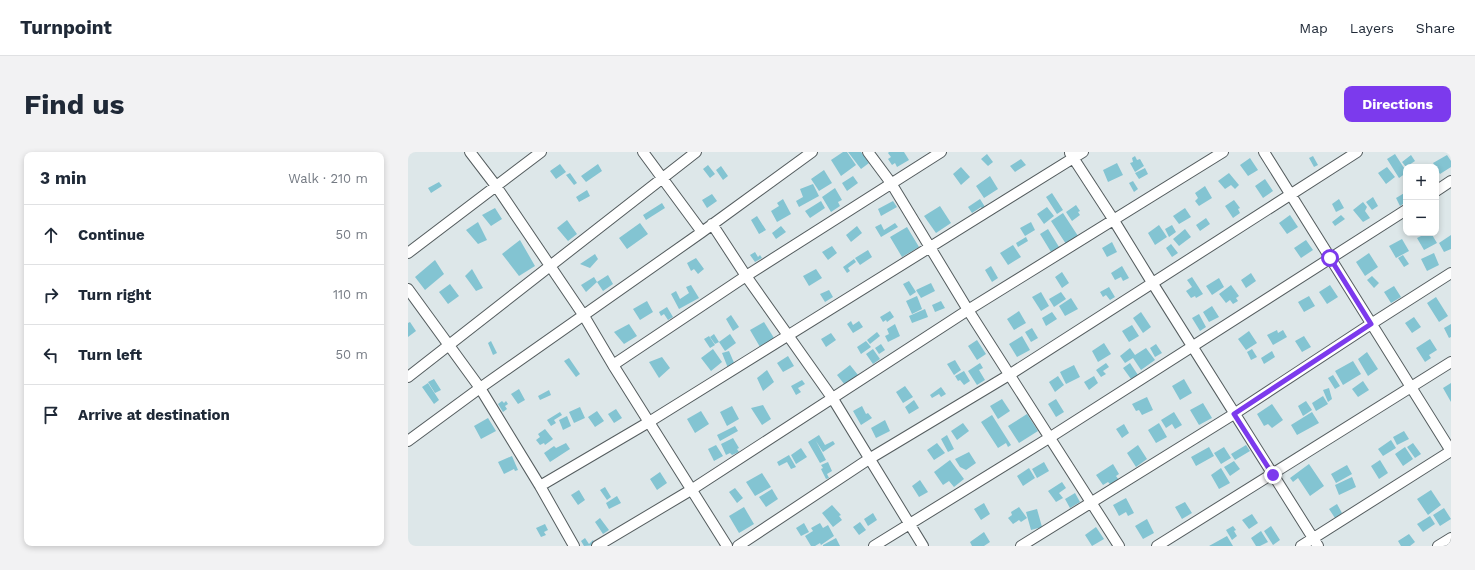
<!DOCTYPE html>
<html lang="en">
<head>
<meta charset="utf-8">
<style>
	:root { --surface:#fff; --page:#f2f2f3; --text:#1f2937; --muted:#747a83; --line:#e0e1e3; --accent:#7c3aed }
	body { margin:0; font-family:"Work Sans",sans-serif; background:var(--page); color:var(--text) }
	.controls { position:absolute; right:12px; top:12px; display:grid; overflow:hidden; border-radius:8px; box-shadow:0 2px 6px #0003 }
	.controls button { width:36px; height:36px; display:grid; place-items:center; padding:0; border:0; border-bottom:1px solid var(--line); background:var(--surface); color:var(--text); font:20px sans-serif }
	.stop { position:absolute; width:12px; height:12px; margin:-9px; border:3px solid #7c3aed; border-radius:50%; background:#fff }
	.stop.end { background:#7c3aed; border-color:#fff; box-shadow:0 1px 4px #0008 }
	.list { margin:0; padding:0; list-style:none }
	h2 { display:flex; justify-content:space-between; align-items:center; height:52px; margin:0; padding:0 16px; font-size:17px }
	h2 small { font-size:13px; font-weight:400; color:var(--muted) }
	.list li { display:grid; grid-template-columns:26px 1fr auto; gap:12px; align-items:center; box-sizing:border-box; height:60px; padding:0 16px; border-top:1px solid var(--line) }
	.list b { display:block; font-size:15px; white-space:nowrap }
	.list em { font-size:13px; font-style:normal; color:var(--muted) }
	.icon { flex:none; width:22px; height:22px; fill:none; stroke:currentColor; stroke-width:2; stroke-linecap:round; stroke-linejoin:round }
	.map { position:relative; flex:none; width:1043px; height:394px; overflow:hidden; border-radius:8px }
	header { display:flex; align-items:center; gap:24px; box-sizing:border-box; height:56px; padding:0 20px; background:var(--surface); border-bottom:1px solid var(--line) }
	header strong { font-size:19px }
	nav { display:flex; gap:22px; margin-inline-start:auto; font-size:14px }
	.intro { display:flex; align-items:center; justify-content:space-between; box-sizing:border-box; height:96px; padding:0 24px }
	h1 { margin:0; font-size:28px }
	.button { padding:10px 18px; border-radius:8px; background:var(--accent); color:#fff; font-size:14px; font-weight:700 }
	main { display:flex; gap:24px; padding:0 24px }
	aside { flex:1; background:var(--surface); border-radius:8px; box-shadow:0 2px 6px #0003 }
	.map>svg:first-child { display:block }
	.building { fill:#83c4d2 }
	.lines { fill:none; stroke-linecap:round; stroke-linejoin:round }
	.minor-casing { stroke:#555d5f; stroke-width:12 }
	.minor { stroke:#fff; stroke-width:10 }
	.route { stroke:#7c3aed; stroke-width:5 }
</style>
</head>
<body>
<header>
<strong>Turnpoint</strong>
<nav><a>Map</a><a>Layers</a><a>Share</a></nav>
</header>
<div class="intro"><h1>Find us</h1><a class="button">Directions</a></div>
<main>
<aside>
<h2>3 min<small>Walk · 210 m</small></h2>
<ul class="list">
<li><svg class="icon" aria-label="ahead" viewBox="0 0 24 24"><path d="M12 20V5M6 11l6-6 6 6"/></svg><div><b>Continue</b></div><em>50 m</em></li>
<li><svg class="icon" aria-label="right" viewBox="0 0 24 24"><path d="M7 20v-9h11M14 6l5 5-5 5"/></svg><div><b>Turn right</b></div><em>110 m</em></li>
<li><svg class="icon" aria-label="left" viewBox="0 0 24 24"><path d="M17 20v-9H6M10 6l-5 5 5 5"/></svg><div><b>Turn left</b></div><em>50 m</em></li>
<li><svg class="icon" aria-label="arrive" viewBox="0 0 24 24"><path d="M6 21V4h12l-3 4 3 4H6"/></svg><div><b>Arrive at destination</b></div></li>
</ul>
</aside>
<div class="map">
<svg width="1043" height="394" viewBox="0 0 1043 394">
	<rect width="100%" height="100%" fill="#dde7e9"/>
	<path class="building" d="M435 0H439L448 13 433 24 423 8Z
		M440 0H453L461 11 453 17Z
		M481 0H496L501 8 489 15 487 11 484 13 480 7 483 5 480 1Z
		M579 2 585 10 580 14 573 7Z
		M987 2 998 19V21L991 26 979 7Z
		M1003 3 1007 9 998 15 994 10Z
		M1039 3 1043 9V15L1032 22 1025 11Z
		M727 4 729 8 732 7 736 14 727 20 722 11 725 10 724 6Z
		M905 4 910 13 906 15 901 6Z
		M842 6 850 18 840 24 832 13Z
		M613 7 618 13 607 20 602 14Z
		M709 11 715 23 700 30 695 18Z
		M152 12 158 20 148 27 142 19Z
		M190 12 194 19 178 30 173 24Z
		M300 13 307 22 302 26 295 17Z
		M313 14 320 24 315 28 308 18Z
		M553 15 562 25 553 33 545 22Z
		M979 15 987 25 978 32 970 21Z
		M737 16 740 22 731 27 727 21Z
		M416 18 424 31 411 39 403 27Z
		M162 21 169 31 166 33 158 23Z
		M821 21 831 33 827 37 823 33 817 37 810 29Z
		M445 24 450 31 439 39 434 31Z
		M582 24 590 37 576 46 568 34Z
		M857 27 865 39 855 46 847 34Z
		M725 29 730 37 726 40 721 31Z
		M31 30 34 34 23 41 20 36Z
		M405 32 411 44 391 55 388 49 395 45 392 37Z
		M797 34 804 46 791 54 787 49 790 46 787 41Z
		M427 36 434 48 430 50 432 54 423 60 414 45Z
		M179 38 182 44 171 50 168 45Z
		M998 40V50L992 54 988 46Z
		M644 41 655 58 649 62 638 45Z
		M304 42 309 49 299 56 294 48Z
		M965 45 970 54 964 58 958 50Z
		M375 47 383 62 369 70 363 59 371 54 369 51Z
		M572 47 579 58 576 60 573 55 564 61 560 55Z
		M931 47 936 56 928 60 924 52Z
		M826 48 832 56 830 57 832 61 825 66 817 54Z
		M413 49 417 56 402 66 397 59Z
		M485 49 489 55 473 64 470 57Z
		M955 50 959 55 957 59 962 66 955 70 945 58Z
		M254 51 257 56 238 68 235 63Z
		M668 53 672 59 670 60 672 63 664 69 658 60Z
		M532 54 543 71 528 81 516 64Z
		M639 55 646 64 636 72 629 62Z
		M87 56 94 67 83 74 74 63Z
		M777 56 783 65 771 72 765 64Z
		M655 61 670 84 658 92 643 69Z
		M882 63 890 75 879 82 871 71Z
		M933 63 937 67 927 74 924 70Z
		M349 64 358 78 351 82 343 68Z
		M798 66 802 72 792 79 788 73Z
		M159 68 169 82 160 89 149 76Z
		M70 70 79 88 70 92 58 78Z
		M623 70 627 78 617 84 612 76Z
		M232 71 240 82 219 97 211 86Z
		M487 71 490 75 473 85 467 75 473 72 476 78Z
		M751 73 759 85 747 93 740 81Z
		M764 73 768 80 761 85 757 77Z
		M373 74 378 80 368 87 364 81Z
		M449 74 454 81 443 90 438 83Z
		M499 75 511 95 494 105 482 85Z
		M640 77 651 95 643 100 632 82Z
		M777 77 783 85 771 94 765 87Z
		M1019 81H1023L1029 91 1016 98 1009 86Z
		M1043 83V97L1036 100 1031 91Z
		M618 85 620 89 610 95 608 91Z
		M994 87 1001 99 988 106 981 94Z
		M112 88 127 114 111 124 94 102Z
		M898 88 905 98 893 106 886 96Z
		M704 90 709 100 699 105 694 96Z
		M763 92 770 101 764 105 758 96Z
		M605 93 613 105 600 113 592 101Z
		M424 94 429 101 420 108 414 100Z
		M460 98 464 105 452 113 447 106Z
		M347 100 350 105 352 103 354 106 347 110 342 103Z
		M961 101 970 115 957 124 948 110Z
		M1026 101 1031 113 1019 119 1013 107Z
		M187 102 190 107 182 116 172 112Z
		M995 103 1001 112 996 115 990 106Z
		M288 106 296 117 290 122 286 117 283 119 279 111Z
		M446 107 448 110 440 116 442 119 439 121 435 115Z
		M27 108 36 122 17 138 7 125Z
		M583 114 590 126 584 130 577 118Z
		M714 114 721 126 715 129 713 125 707 128 703 121Z
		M64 117 75 136 68 139 57 124Z
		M408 117 414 126 401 134 395 124Z
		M654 120 661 131 654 136 647 125Z
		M843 121 848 129 838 136 833 128Z
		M200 123 205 132 195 139 189 130Z
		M964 124 971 131 966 136 959 128Z
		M186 125 189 130 178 140 173 133Z
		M784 125 795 142 788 146 787 144 783 146 778 139 784 135 779 128Z
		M811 126 816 135 804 143 798 134Z
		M501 129 508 140 502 144 495 132Z
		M523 131 527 139 513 146 508 138Z
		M42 132 51 144 40 152 31 140Z
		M283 133 291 146 271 157 263 142 268 139 272 147 281 141 278 135Z
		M823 133 831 144 828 146 830 149 825 152 822 148 818 151 811 142Z
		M922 133 930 145 919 152 911 140Z
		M986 134 993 145 983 151 976 140Z
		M701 135 707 145 702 148 698 143 695 145 692 140Z
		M421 138 425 145 417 150 412 142Z
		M633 140 641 154 633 159 624 145Z
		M653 140 658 147 646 155 641 147Z
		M509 144 514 157 504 162 498 149Z
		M901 144 907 154 896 160 890 150Z
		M1028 145 1040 164 1031 170 1019 151Z
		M663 146 670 157 657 164 651 154Z
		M239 149 245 160 232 168 225 157Z
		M533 149 537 156 527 160 524 153Z
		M804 154 811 165 801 170 795 160Z
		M259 155 265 165 260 168 256 162 253 164 251 160Z
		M517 157 520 165 504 171 501 164Z
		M482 159 486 165 479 170 478 168 475 170 472 165Z
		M611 159 618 171 606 178 599 167Z
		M644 160 649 167 638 174 634 166Z
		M733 160 743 175 735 181 725 166Z
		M791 162 798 175 792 179 784 166Z
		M323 163 331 175 325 179 318 167Z
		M1006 165 1013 175 1004 181 997 171Z
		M443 169 445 173 451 169 455 175 445 181 439 172Z
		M2 170 8 179 0 185V171Z
		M356 170 366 186 352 195 342 178Z
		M221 172 229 184 216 192 206 180Z
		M487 172 492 184 480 190 477 184 481 182 479 177Z
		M1043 172V185L1041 186 1036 176Z
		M724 173 731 184 721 190 714 179Z
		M624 176 630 186 623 190 617 180Z
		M869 178 870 181 875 178 879 185 865 193 859 183Z
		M841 179 849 191 838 198 830 187Z
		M469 180 472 184 462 192 459 188Z
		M423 181 428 188 418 195 413 187Z
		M306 182 311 190 307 192 302 185Z
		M322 182 328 191 317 199 311 190Z
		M301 184 307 193 302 196 296 187Z
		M614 184 622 198 609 205 601 192Z
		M896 184 903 195 894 200 887 189Z
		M1022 187 1029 198 1021 203 1023 206 1017 210 1008 196Z
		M569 188 578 202 569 208 560 194Z
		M83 189 89 201 85 203 80 191Z
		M458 189 463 195 453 202 449 195Z
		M696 191 703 202 690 210 684 199Z
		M473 192 477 198 471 202 467 196Z
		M748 192 754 201 747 205 742 196Z
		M722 196 727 203 738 196 747 208 733 218 725 206 717 211 712 204Z
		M305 197 314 210 303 219 293 206Z
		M465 197 472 207 465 212 458 202Z
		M844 197 849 205 843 208 839 200Z
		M321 199 327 213 320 216 314 201Z
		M864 199 867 205 856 212 853 206Z
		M959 200 970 217 960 224 950 207Z
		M380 204 386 214 375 220 369 211Z
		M254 205 262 216 251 226 241 210Z
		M161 206 172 222 168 225 156 209Z
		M547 208 553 218 546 223 539 212Z
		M945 209 953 222 935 233 927 219Z
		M572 211 575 216 571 218 577 228 569 233 560 219Z
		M698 211 701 215 695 219 698 222 693 225 688 218Z
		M722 211 730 223 723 227 715 216Z
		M442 213 450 223 437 233 429 223Z
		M666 213 672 225 658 232 652 220Z
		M359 218 366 230 355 239 349 226Z
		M556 219 562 229 556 233 552 228 550 229 547 224Z
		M925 223 932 234 927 237 920 226Z
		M650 224 656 233 647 240 641 230Z
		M686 224 690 231 681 238 676 230Z
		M26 227 33 238 27 241 20 230Z
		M776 227 784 241 772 248 764 234Z
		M394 228 397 232 390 236 393 240 388 243 383 234Z
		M955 229 961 238 950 245 944 237Z
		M20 231 31 248 26 252 14 235Z
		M1043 231V250L1035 236Z
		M497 234 505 245 495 251 488 240Z
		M533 235 538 242 533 245 531 242 524 246 522 243Z
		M921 236 924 247 920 250 915 238Z
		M111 237 117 248 110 252 103 242Z
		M141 238 143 243 132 248 130 244Z
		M915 244 920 252 908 259 904 251Z
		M739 245 745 258 734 263 731 258 728 259 724 252Z
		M594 247 602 259 590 267 582 254Z
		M648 247 656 260 648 265 640 252Z
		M506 248 511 256 501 262 497 255Z
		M94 249 96 251 98 249 100 252 97 254 99 257 95 260 90 252Z
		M898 249 904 258 895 264 890 254Z
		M795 251 804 266 791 273 782 258Z
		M864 252 875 268 864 276 860 272 856 274 849 262Z
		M355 253 363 267 354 273 343 256Z
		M324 254 331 267 319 274 312 260Z
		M454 254 458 262 460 261 464 266 453 273 445 259Z
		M172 255 177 266 166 271 161 260Z
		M208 257 214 266 206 271 200 262Z
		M189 259 196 269 187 275 180 265Z
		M293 259 301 272 287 281 279 267Z
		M152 260 154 263 146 268 148 271 143 274 139 268Z
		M766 260 774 273 767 277 764 272 758 276 753 268Z
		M904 260 911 271 889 283 883 273Z
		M619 262 630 279 611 291 600 274Z
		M584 263 603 293 600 295 598 291 590 296 573 270Z
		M159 264 163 274 155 278 151 268Z
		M80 266 88 279 73 287 66 274Z
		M477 268 482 279 468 286 463 276Z
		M555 271 561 279 549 288 543 279Z
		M751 271 759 285 748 291 740 278Z
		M716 272 721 281 714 286 708 277Z
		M327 274 330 279 312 289 309 283Z
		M137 277 145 287 137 293 136 291 132 293 128 288 132 285 130 282Z
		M996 279 1001 287 989 293 985 285Z
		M411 283 417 293 425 289 427 292 415 300 408 289 418 308 412 311 400 290Z
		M539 283 546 297 540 300 533 287Z
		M325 286 331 296 329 297 331 300 324 303 322 301 318 303 313 292Z
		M983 288 988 296 975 304 970 297Z
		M158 291 162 297 142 310 136 301 146 294 148 296Z
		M529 291 537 301 526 308 519 298Z
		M1005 291 1013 302 1007 306 999 295Z
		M308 293 315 304 306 309 300 297Z
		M730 293 739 307 728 315 719 301Z
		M838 293 842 299 827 308 823 302Z
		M801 295 806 304 788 314 783 305Z
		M816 295 823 306 813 312 806 301Z
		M997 295 1005 307 995 314 987 302Z
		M393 296 399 305 388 312 383 303Z
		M561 300 568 311 558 318 552 315 547 307Z
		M381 303 388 315 383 317 379 310 371 314 369 310Z
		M104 304 110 318 107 319 106 317 96 322 90 310Z
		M542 308 556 327 546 335 541 329 535 333 526 320Z
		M972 308 980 321 971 327 963 314Z
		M826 309 832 317 822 324 816 315Z
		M420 310 424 319 419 322 421 326 418 327 413 317 415 316 413 313Z
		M636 310 641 319 629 326 624 317Z
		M705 312 711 322 708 324 711 328 703 333 700 330 695 333 688 323Z
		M901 312 916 334 902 344 890 326 885 330 882 326Z
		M939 313 944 322 928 331 923 322Z
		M621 316 627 326 615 334 609 324Z
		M813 316 822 331 811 337 803 323Z
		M252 320 259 331 249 338 242 327Z
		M354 321 363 335 347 344 338 330Z
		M944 325 948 335 931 343 927 333Z
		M512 328 520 340 511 345 504 334Z
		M654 330 658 336 651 341 655 346 648 350 640 339Z
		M197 335 203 345 199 348 192 338Z
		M327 336 335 346 329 351 321 340Z
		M364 337 370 347 358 355 351 345Z
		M171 338 177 348 170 353 163 343Z
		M1023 338 1033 353 1020 363 1009 347Z
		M667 341 672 350 662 356 657 347Z
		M209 344 213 351 201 357 198 351Z
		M718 346 726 361 720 364 718 360 711 364 705 353Z
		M777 350 784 361 774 367 767 355Z
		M576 351 582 362 573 368 566 357Z
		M929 352 934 361 927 366 921 357Z
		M424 353 433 363 431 364 434 368 425 375 414 361Z
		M336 355 346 372 331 381 321 364Z
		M611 355 619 366 613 370 611 368 605 372 600 366 604 363 603 360Z
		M1036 356 1043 367 1032 374 1025 363Z
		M629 357 634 375 623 378 618 360Z
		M465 361 469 368 460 374 456 367Z
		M844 362 850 371 841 377 834 368Z
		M1022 364 1027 372 1015 380 1009 372Z
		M192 366 201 378 195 382 187 370Z
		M739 367 746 381 735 387 727 374Z
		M452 370 458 378 451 383 445 375Z
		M396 371 401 380 393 384 388 376Z
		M412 371 415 376 420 373 426 384 413 393 412 391 407 394H403L397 384 405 379 403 376Z
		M137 372 140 378 136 380 138 383 133 385 128 376Z
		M825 374 828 378 826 379 829 384 824 388 818 378Z
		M863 374 872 388 865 393 856 379Z
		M688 375 696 387 684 394 677 383Z
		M853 379 860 390 852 394H848L843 386Z
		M576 380 582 390 576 394H564L562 390Z
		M1001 382 1007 390 1002 394H993L990 389Z
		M819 384 825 394H801Z
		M177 386 181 392 185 388 188 393 176 394 173 389Z
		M428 386 432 394H415V393Z"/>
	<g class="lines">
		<defs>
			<path id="minor" d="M62 0 88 34 176 164 205 213 319 394
				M235 0 294 80
				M460 0 483 31 560 158 711 394
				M856 0 1043 299
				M662 1 705 67 745 132 910 394
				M1028 39 1043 29
				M304 72 338 124 425 247 515 394
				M0 101 133 0
				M0 137 72 236 132 334 166 394
				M205 213 338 124 533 0
				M0 225 288 0
				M0 289 72 236 294 80 404 0
				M132 334 241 270 675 0
				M189 394 283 338 560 158 815 0
				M330 394 461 307 601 223 949 0
				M466 394 641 286 998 58
				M613 394 826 262 963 172 1043 121
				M749 394 1043 210
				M893 394 1043 299
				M1030 394 1043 386"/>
		</defs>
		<use href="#minor" class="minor-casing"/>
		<use href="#minor" class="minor"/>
	</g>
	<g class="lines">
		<path class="route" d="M865 323 826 262 963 172 922 106"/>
	</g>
</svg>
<div class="controls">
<button>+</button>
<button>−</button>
</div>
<div class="stop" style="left:922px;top:106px"></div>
<div class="stop end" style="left:865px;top:323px"></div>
</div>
</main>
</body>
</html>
